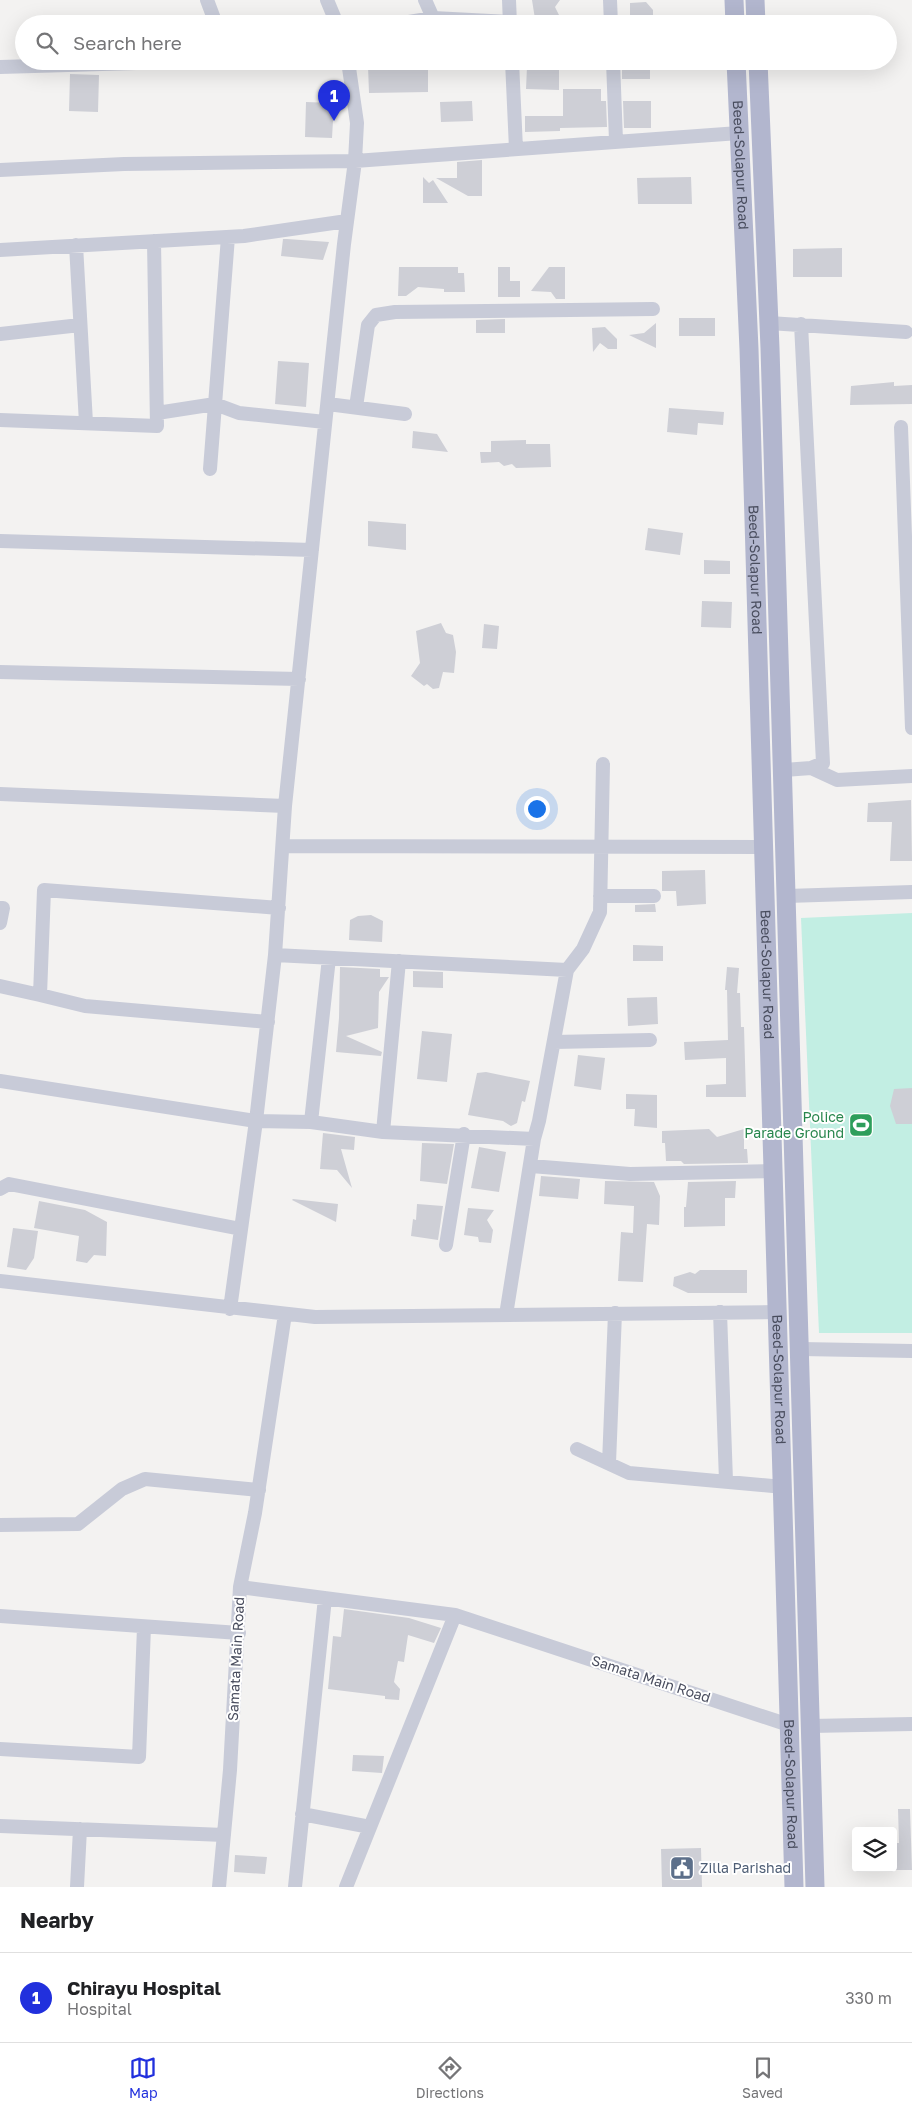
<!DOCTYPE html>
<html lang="en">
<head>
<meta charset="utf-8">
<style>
	:root { --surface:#fff; --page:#f2f2f2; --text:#202124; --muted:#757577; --line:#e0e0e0; --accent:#2130dd }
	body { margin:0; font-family:"Golos Text",sans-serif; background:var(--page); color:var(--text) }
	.controls { position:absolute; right:15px; bottom:15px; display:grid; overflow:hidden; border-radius:5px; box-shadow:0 5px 20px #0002 }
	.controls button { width:45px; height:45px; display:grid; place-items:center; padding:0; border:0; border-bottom:1px solid var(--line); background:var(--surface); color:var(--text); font:25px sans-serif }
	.you { position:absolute; left:536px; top:808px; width:18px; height:18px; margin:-12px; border:4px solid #fff; border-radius:50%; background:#1a73e8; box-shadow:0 0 0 8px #1a73e833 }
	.badge { display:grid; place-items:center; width:32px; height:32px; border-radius:50%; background:var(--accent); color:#fff; font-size:16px; font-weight:700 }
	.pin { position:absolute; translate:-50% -41px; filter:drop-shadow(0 1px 2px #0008) }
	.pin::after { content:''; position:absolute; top:26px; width:18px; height:15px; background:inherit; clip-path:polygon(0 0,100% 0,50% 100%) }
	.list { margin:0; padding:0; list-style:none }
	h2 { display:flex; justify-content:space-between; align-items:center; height:65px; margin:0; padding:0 20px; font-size:21px }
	h2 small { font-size:16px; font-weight:400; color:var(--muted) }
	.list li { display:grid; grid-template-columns:32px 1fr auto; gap:15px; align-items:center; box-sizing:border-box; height:90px; padding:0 20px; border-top:1px solid var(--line) }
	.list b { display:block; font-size:19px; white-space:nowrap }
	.list p { margin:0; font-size:16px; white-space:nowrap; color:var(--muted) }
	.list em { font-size:16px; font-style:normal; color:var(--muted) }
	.icon { flex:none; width:28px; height:28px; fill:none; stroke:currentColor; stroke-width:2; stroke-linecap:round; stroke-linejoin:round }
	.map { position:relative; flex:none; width:912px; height:1887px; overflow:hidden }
	.search { position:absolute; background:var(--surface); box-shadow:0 5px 20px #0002; left:15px; right:15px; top:15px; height:55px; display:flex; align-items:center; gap:12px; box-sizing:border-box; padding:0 18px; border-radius:28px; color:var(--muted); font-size:19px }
	.sheet { height:155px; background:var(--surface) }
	nav { display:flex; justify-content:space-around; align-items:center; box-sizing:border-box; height:70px; border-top:1px solid var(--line); background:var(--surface); font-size:14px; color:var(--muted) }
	nav a { display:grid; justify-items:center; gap:2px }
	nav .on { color:var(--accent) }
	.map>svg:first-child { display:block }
	.green { fill:#c2eee3 }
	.building { fill:#cecfd6 }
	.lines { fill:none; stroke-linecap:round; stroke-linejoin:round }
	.minor { stroke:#c8cbd8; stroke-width:14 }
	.major { stroke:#b2b6ce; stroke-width:19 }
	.labels { text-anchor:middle; stroke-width:4; stroke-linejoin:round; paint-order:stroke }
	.street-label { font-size:14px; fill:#494d5e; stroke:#fff }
	.leisure-label { font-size:14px; fill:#27864d; stroke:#fff; text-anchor:end }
	.service-label { font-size:14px; fill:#4e5e75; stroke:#fff; text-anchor:start }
</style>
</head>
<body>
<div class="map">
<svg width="912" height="1887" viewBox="0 0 912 1887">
	<rect width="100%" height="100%" fill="#f3f2f1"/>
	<path class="green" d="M912 913V1333H819L801 918Z"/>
	<path class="building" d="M532 0H560L555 7 560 17 535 19Z
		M646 2 653 10V24H630V3Z
		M622 61H650V79H622Z
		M428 65V92L369 93 368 66Z
		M527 67 559 68V90L526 89Z
		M70 74 99 75 98 112 69 111Z
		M563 89H601V101H606L607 127 560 128V131L525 132V116H563Z
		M472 101 473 121 441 122 440 102Z
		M623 101H651V128H624Z
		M306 102 334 103 332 138 305 137Z
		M482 160V196H468L436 178H457V162Z
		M423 177 429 183 433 180 448 203H423Z
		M691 177 692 204H638L637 178Z
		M283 239H287L329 242 323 260 281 256Z
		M842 248V277H793V249Z
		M399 267H458V273H464L465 292H444V289L418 287 406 296H398Z
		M498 267H510V281H520V297H498Z
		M549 267H565V299H556L551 292 531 291Z
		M679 318H715V336H679Z
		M505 319V333H476V320Z
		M656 323V348L629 335 644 333Z
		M605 327 617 339V349H608L600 343 593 352 592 328Z
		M278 361 309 363 306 407 275 404Z
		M894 382V386L912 385V404L850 405 851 386Z
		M669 408 724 412 723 425 698 423 697 435 667 432Z
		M413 431 437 434 448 452 412 448Z
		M526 440V444H550L551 467 516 468 512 464 504 466 499 462 481 463 480 452H491V441Z
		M368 521 406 524V550L368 546Z
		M648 528 683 533 680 555 645 550Z
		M704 560 730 561V574H704Z
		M702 601 732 602 731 628 701 627Z
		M441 623 446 633 453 635 456 652 454 673 443 672 439 688 433 689 427 684 424 686 411 676 420 663 416 631Z
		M484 624 499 626 497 649 482 648Z
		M911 800 912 861H890L892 822H867L868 803Z
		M705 870 706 904 677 906 676 891H662V871Z
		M655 904 656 912H635V905Z
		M371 915 383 921 382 942 349 940 350 920 358 916Z
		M633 945 663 946V961H633Z
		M340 967 380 969V977H389L379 992 378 1028 346 1036 382 1052 381 1056 336 1052 339 1018Z
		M727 967 739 968 737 993H740L741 1027H744L746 1097H706V1085L726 1084V1058L685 1060 684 1042 728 1040 727 990H725Z
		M413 971 443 972V988L413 987Z
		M657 997 658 1024 628 1026 627 998Z
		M422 1031 452 1034 447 1082 417 1079Z
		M578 1055 605 1058 601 1090 574 1086Z
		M486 1072 530 1081 525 1102 522 1101 517 1123 511 1126 503 1121 468 1115 477 1073Z
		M912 1088V1124H896L890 1106 894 1089Z
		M626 1094 657 1095V1128L634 1126 635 1109H626Z
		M709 1129 717 1137 744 1129V1149H747L748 1163 684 1164 681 1161H666L665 1143H662V1131Z
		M323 1133 355 1137 354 1150 341 1149 352 1188 337 1170 320 1169Z
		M422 1143 454 1144 447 1184 420 1181Z
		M479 1147 506 1152 499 1192 471 1188Z
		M541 1176 580 1179 578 1199 539 1196Z
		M605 1181 654 1182 660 1196 659 1225 647 1224 643 1282 618 1281 621 1232 633 1233 634 1206 604 1204Z
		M736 1181 735 1198H725V1226L684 1227V1207H686L688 1182Z
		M293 1199 338 1204 336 1222 292 1200Z
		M39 1201 85 1210 107 1222 106 1256 94 1255 87 1263 76 1261 79 1236 34 1228Z
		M417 1204 443 1206 438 1240 411 1236 413 1219 416 1220Z
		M468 1208 494 1210 487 1220 493 1230 491 1243 479 1242 478 1237 464 1235Z
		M13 1228 38 1231 34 1258 26 1270 7 1267Z
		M700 1270H747V1293H688L673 1286 674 1277 690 1272 695 1274Z
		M344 1609 409 1618 441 1628 434 1643 408 1635 404 1662 398 1661 394 1682 400 1689 399 1700 385 1699V1696L328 1689 333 1636 341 1637Z
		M353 1755 384 1756 382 1773 352 1771Z
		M898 1809H910L912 1870H896L897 1843H899Z
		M701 1848 702 1887H662L661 1849Z
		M235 1855 267 1857 265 1874 234 1872Z"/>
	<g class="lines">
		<path class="minor" d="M207 0 216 24
			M327 0 337 24
			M425 0 433 18
			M509 0 510 24
			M610 0 611 24
			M397 24 433 18 510 22
			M512 61 516 149
			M613 61 616 141
			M0 67 204 61
			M0 170 124 164 355 161 739 133
			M76 245 86 423
			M0 250 244 236 347 221
			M769 323 906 332
			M0 334 80 325
			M328 404 405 414
			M356 407 368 325 376 315 395 312 653 309
			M157 413 215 404 239 413 325 422
			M0 420 157 426 154 241
			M901 427 912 728
			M210 469 228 237
			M0 541 312 550
			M0 672 299 679
			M811 768 837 780 912 776
			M784 770 811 768 823 763 801 324
			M0 794 285 806
			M283 846 765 847
			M600 896H654
			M787 896 912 892
			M0 908H3L0 923
			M275 955 567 970
			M0 986 40 995
			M268 1022 85 1006 40 995 44 890 279 908
			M554 1042 650 1040
			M0 1081 256 1121 311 1122 383 1132 534 1139
			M311 1122 329 958
			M383 1132 399 961
			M531 1166 630 1174 773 1171
			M0 1189 9 1184 241 1229
			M446 1245 464 1134
			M0 1281 315 1317 778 1312
			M230 1309 256 1121 275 955 285 806 344 244 355 161 357 123 348 61
			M720 1312 726 1481
			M506 1315 534 1139 539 1121 567 970 583 949 600 912 603 764
			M801 1349 912 1351
			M577 1449 629 1473 783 1487
			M609 1463 615 1313
			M0 1525 78 1524 122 1489 145 1479 259 1490
			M240 1587 255 1513 285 1314
			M0 1616 239 1633
			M811 1726 912 1724
			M0 1749 139 1757 144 1627
			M302 1814 370 1827
			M0 1826 224 1835
			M77 1887 80 1829
			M219 1887 230 1770 240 1587 455 1615 789 1725
			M295 1887 325 1598
			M346 1887 455 1615"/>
		<g class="major">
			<path d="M734 0 735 24"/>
			<path d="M755 0 756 24"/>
			<path id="s1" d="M736 61 749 349 794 1887"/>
			<path d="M758 61 770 348 815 1887"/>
		</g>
	</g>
	<defs>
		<symbol id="stadium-square" viewBox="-11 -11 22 22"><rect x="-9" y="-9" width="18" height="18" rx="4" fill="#2e9e5b" stroke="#fff"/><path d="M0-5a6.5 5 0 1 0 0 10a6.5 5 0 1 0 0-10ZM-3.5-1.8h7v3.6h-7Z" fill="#fff"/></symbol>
		<symbol id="civic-square" viewBox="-11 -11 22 22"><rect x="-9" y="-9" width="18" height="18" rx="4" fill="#5c6f8a" stroke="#fff"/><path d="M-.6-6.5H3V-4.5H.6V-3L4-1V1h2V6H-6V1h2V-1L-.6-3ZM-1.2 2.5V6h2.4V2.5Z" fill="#fff"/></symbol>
	</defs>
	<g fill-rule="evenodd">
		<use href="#stadium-square" x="847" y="1111" width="28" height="28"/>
		<use href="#civic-square" x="668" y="1854" width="28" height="28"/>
	</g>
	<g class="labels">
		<g class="street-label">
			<text dy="5" stroke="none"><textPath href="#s1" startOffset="104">Beed-Solapur Road</textPath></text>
			<text dy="5" stroke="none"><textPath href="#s1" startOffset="509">Beed-Solapur Road</textPath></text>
			<text dy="5" stroke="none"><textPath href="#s1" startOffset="914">Beed-Solapur Road</textPath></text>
			<text dy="5" stroke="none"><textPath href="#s1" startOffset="1319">Beed-Solapur Road</textPath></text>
			<text transform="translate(236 1659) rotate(-87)" y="5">Samata Main Road</text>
			<text transform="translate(651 1679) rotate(18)" y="5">Samata Main Road</text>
			<text dy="5" stroke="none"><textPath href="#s1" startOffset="1724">Beed-Solapur Road</textPath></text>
		</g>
		<g class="leisure-label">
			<text x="844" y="1122">Police<tspan x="844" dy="16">Parade Ground</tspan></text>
		</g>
		<g class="service-label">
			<text x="700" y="1873">Zilla Parishad</text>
		</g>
	</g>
</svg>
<div class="controls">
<button><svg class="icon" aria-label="layers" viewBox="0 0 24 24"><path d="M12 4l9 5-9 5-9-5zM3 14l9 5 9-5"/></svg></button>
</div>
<div class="you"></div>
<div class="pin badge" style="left:334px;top:121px">1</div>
<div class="search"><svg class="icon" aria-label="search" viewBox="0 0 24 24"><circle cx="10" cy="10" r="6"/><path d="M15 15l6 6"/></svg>Search here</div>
</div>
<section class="sheet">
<h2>Nearby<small></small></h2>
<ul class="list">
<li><span class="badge">1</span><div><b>Chirayu Hospital</b><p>Hospital</p></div><em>330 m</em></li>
</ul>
</section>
<nav>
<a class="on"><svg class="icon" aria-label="map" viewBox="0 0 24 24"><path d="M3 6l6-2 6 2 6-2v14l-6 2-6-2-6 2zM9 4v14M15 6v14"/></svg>Map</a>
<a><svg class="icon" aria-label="directions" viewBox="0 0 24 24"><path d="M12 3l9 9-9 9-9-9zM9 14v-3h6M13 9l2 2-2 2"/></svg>Directions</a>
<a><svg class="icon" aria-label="saved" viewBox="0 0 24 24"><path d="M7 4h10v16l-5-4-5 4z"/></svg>Saved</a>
</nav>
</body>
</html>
